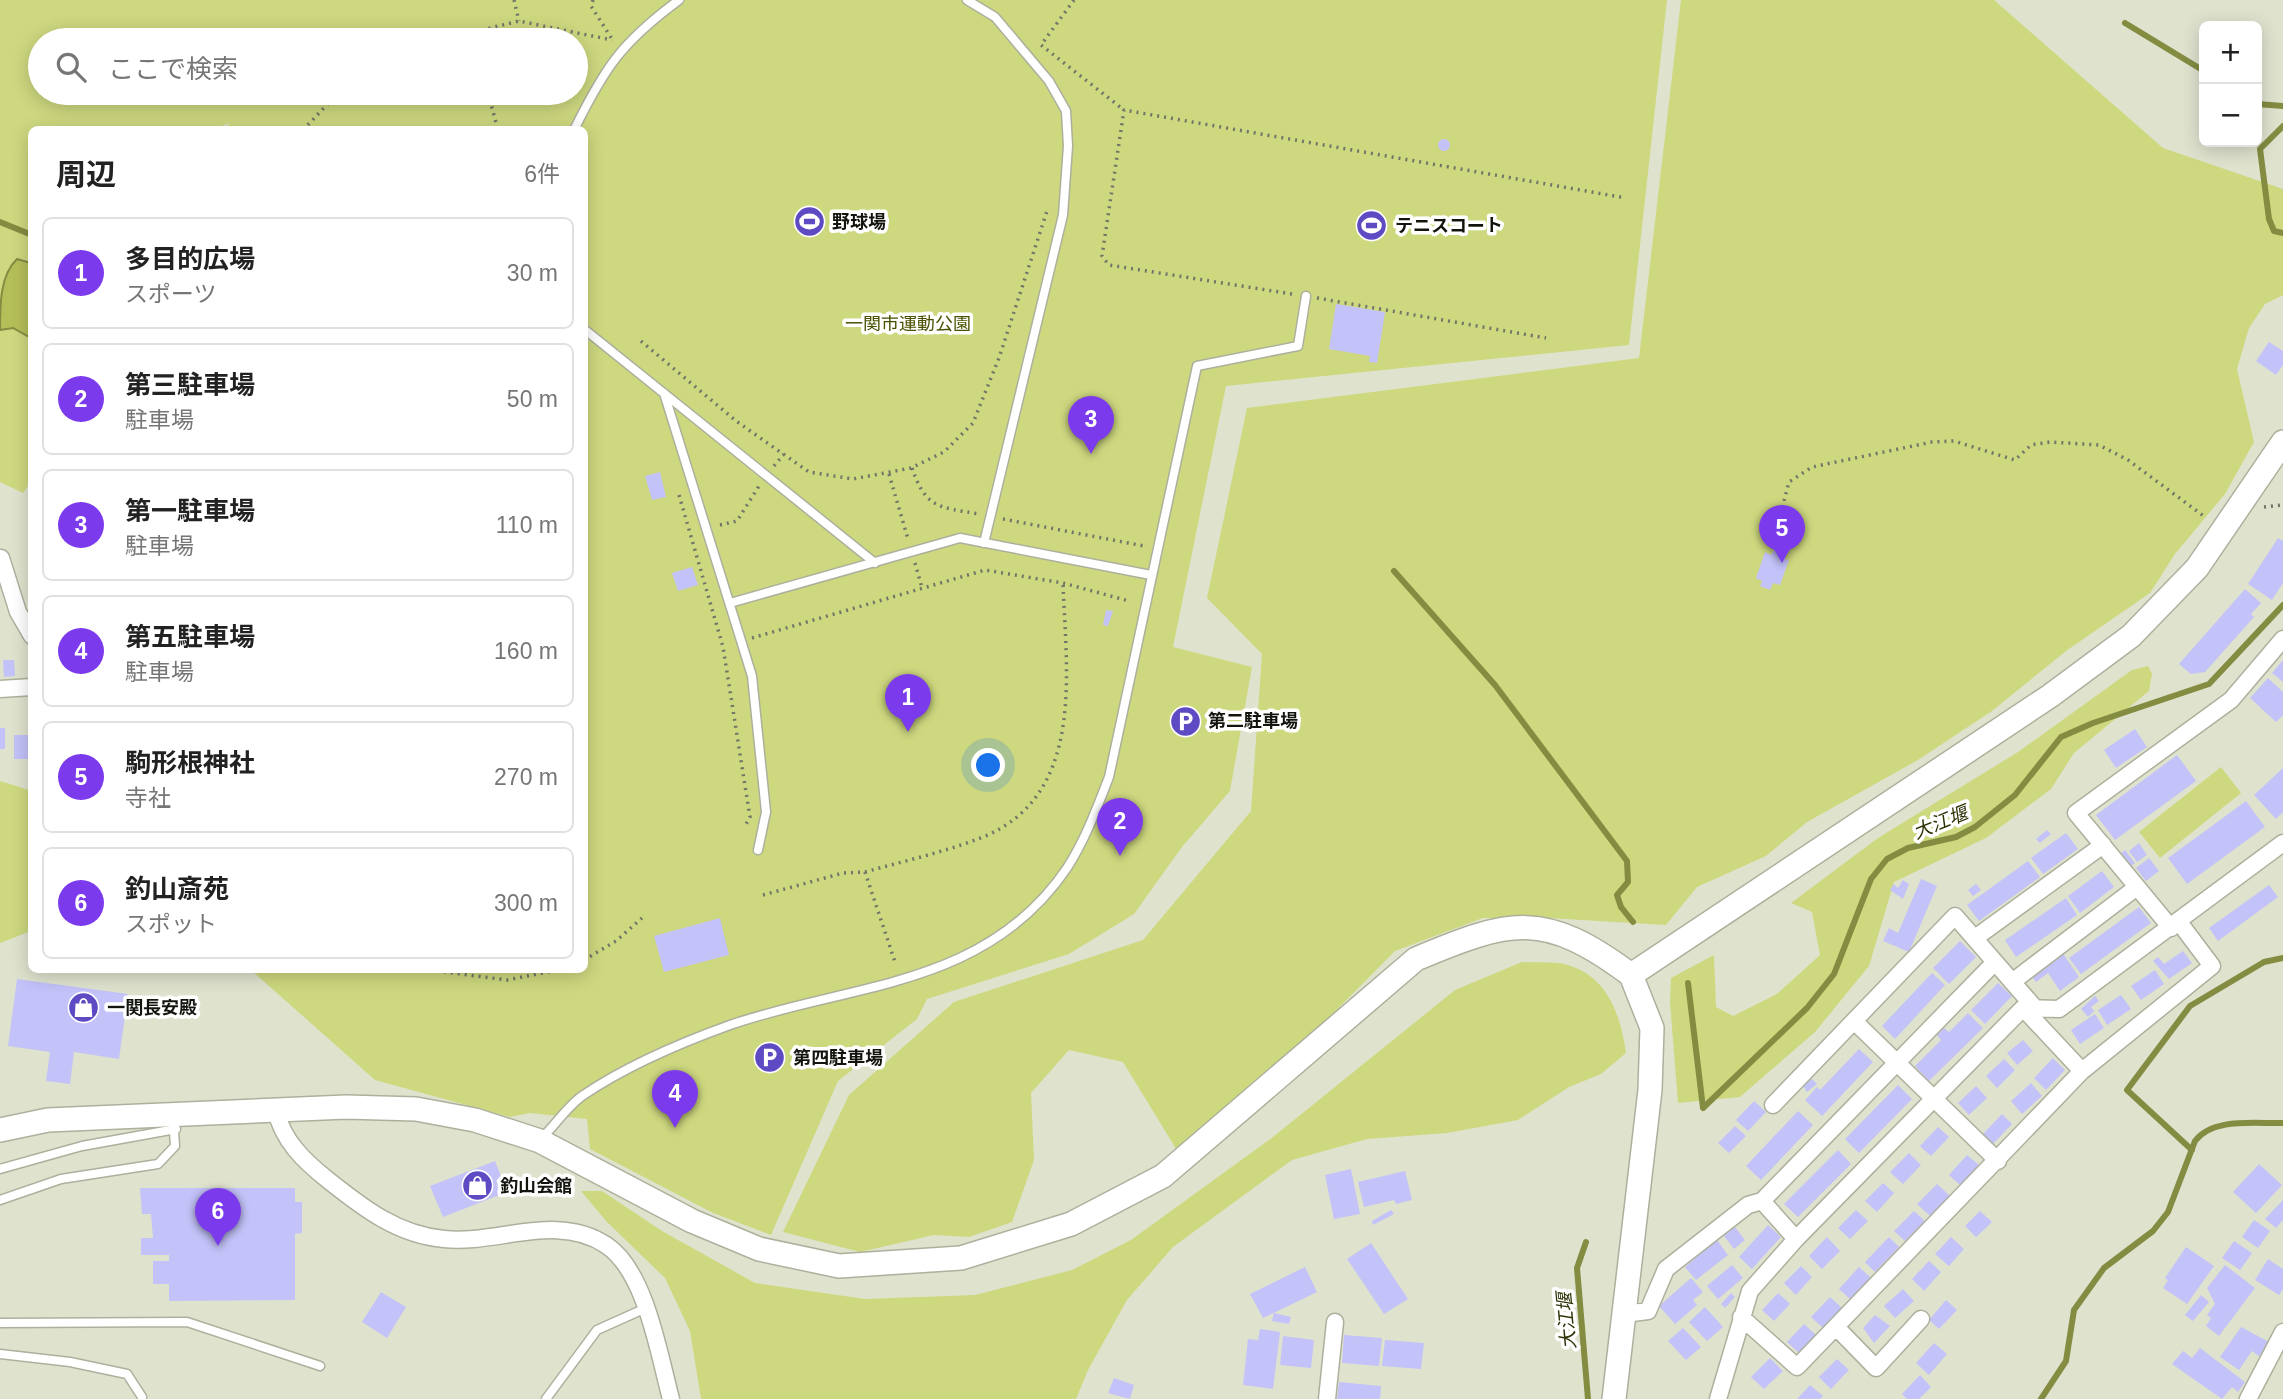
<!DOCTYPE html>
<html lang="ja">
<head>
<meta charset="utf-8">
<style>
	:root { --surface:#fff; --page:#f6f6f6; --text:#222; --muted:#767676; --line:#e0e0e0; --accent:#7c3aed }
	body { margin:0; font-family:Arial,"Noto Sans JP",sans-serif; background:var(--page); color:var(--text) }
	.controls { position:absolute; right:21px; top:21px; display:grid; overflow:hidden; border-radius:10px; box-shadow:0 4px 18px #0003 }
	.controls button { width:63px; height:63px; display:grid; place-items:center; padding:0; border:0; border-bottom:2px solid var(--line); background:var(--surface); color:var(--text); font:35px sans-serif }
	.you { position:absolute; left:989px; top:766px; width:24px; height:24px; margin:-18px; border:5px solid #fff; border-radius:50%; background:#1a73e8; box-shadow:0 0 0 10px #1a73e833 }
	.badge { display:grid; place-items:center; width:46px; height:46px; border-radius:50%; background:var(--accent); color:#fff; font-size:23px; font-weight:700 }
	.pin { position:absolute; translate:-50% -58px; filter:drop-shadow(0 2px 4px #0008) }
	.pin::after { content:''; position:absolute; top:37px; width:24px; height:21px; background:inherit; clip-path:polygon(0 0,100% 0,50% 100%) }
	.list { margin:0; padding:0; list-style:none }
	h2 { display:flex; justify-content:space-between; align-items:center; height:91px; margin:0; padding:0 28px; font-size:30px }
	h2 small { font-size:23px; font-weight:400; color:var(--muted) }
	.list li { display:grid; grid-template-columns:46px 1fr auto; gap:21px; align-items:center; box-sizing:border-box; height:112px; margin:0 14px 14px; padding:0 14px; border:2px solid var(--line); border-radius:10px }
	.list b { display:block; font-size:26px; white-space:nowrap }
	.list p { margin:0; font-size:23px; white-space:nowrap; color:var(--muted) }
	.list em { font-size:23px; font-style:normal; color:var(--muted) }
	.icon { flex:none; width:38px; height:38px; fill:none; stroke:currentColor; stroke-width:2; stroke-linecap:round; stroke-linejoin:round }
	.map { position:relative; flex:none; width:2283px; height:1399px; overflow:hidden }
	.search { position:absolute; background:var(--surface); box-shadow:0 4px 18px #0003; left:28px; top:28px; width:560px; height:77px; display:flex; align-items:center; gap:18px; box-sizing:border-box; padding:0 24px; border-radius:38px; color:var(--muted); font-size:26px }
	.panel { position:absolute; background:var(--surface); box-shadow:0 4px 18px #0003; left:28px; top:126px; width:560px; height:847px; border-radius:10px }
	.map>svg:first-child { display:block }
	.green { fill:#ced87f; fill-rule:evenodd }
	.water { fill:#b5bf59; stroke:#848c42; stroke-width:2 }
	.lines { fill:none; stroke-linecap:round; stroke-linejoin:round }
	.stream { stroke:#848c42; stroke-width:6 }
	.building { fill:#c3c2f9 }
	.lane-casing { stroke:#adb09c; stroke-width:11 }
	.street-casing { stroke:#adb09c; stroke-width:19 }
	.secondary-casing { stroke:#adb09c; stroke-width:26 }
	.path { stroke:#737568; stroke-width:3.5; stroke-dasharray:2 5; stroke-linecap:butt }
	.lane { stroke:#fff; stroke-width:8 }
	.street { stroke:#fff; stroke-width:16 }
	.secondary { stroke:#fff; stroke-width:23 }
	.labels { text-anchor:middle; stroke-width:7; stroke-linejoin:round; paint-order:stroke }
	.poi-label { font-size:18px; font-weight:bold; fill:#13140d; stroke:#fff; text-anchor:start }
	.park-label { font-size:18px; fill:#4b5100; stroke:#fff }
	.water-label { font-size:19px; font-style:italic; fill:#2d3104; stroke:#fff }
</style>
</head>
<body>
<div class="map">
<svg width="2283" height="1399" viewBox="0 0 2283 1399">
	<rect width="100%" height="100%" fill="#dfe3ce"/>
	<path class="green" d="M0 0H1667L1629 345 1226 386 1173 647 1252 667 1230 791 1182 847 1134 914 1069 954 927 999 917 1019 838 1081 771 1235 713 1213 590 1149 587 1119 530 1113 510 1117 375 1080 251 970H584V130L224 129 230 123 211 130H32L31 482 23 493 0 482ZM40 40H576V93H40Z
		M1681 0H1994L2163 148 2283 189V295L2265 304 2249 328 2237 369 2254 442 2225 494 2175 554 2150 593 2066 651 1992 711 1918 760 1807 822 1766 856 1697 887 1666 925 1548 918H1483L1395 951 1289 1058 1178 1152 1123 1062 1069 1050 1031 1093 1034 1160 1012 1222 969 1237 934 1235 860 1252 783 1232 849 1095 954 1002 1143 940 1251 811 1262 654 1207 598 1247 408 1639 358Z
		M2148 666 2152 674 2149 691 2074 753 2051 789 1986 838 1894 882 1869 966 1815 1032 1740 1097 1678 1103 1670 1002 1671 978 1714 955 1716 1007 1733 1016 1777 994 1820 955 1812 912 1791 903 1878 838 2018 752 2132 670Z
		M2221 767 2241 793 2160 858 2139 832Z
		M0 781 32 791 31 931 0 943Z
		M1522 962C1537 963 1557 961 1571 966 1609 979 1621 1017 1626 1053L1601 1074 1569 1087 1518 1120 1447 1133 1367 1139 1292 1160 1173 1247 1127 1300 1088 1370 1076 1399H701L690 1331 665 1278 607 1222 581 1191H602L662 1231 755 1283 865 1299 975 1295 1072 1270 1131 1240 1273 1137 1455 990Z"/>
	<path class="water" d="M17 259 31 263V338L13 328 0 330C0 305 0 275 17 259Z"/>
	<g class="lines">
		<path class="stream" d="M2125 23 2204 71
			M2257 104 2283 106
			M2283 126 2260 149 2269 219 2274 231 2283 233
			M0 222 32 235
			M1394 571 1495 685 1627 861 1628 882 1617 895 1621 907 1633 922
			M1688 983 1703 1108
			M1703 1108 1807 1008 1834 974 1871 879 1887 859 1908 848 1956 837 1975 827 2015 795 2061 737 2093 723 2209 684 2283 605
			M2192 1150 2127 1090 2190 1006 2264 962 2283 958
			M1586 1242 1577 1268 1588 1399
			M2041 1399 2066 1361 2074 1310 2104 1268 2153 1231 2168 1212 2195 1141C2213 1117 2255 1124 2283 1123"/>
	</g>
	<path class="building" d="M1438 145a6 6 0 1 1 12 0a6 6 0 1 1-12 0Z
		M1336 304 1385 312 1377 363 1369 362 1370 356 1329 349Z
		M2269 342 2283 351V365L2276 375 2256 361Z
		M660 472 666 497 652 500 645 476Z
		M2278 538 2283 541V583L2272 600 2248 584Z
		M1774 549 1781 551 1779 557 1789 560 1780 585 1773 583 1770 590 1760 586 1762 581 1756 578 1765 552 1771 555Z
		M692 567 698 585 678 591 672 573Z
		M2245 589 2261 603 2251 614 2254 617 2205 672 2191 674 2179 664Z
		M1106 610 1113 611 1108 626 1103 625Z
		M3 660H14L15 676 4 677Z
		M2283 660V682L2272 673Z
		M2268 678 2283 692V715L2276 722 2250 698Z
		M0 728H5V749H0Z
		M2135 729 2147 747 2116 768 2104 750Z
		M14 735H32V759H14Z
		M2177 755 2196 781 2115 840 2096 815Z
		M2283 768V812L2276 819 2254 795Z
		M2246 801 2265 827 2187 884 2168 858Z
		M2047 830 2051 834 2040 843 2036 839Z
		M2066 833 2078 849 2043 874 2031 858Z
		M2139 843 2147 855 2137 862 2129 851Z
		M2125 850 2135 863 2131 866 2120 854Z
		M2149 858 2159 871 2146 881 2136 868Z
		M2028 861 2040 877 1979 921 1967 905Z
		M2102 871 2114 887 2080 913 2068 896Z
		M1921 879 1937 886 1909 952 1883 941 1889 928 1898 933Z
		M1903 880 1909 884 1903 899 1890 890 1894 884 1898 888Z
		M1976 884 1981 890 1973 896 1968 890Z
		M2269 885 2278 897 2218 941 2209 928Z
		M2066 898 2077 915 2016 957 2005 940Z
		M2139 907 2151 923 2081 974 2069 958Z
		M720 918 729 955 664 972 654 936Z
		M1960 941 1976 957 1949 984 1933 968Z
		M2183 951 2192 963 2169 979 2153 961 2158 957 2164 964Z
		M2062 952 2079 977 2060 991 2048 973 2036 982 2030 974Z
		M2155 970 2164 984 2141 1000 2131 986Z
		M1932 973 1945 985 1895 1039 1882 1026Z
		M17 979 128 994 119 1059 74 1052 70 1084 46 1081 50 1052 8 1046Z
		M1998 983 2012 996 1985 1024 1971 1010Z
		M2121 995 2131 1009 2107 1025 2098 1010Z
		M2095 996 2099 1001 2091 1007 2094 1011 2088 1017 2081 1009Z
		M1968 1013 1983 1028 1929 1081 1915 1066 1941 1040 1937 1035 1944 1028 1949 1032Z
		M2095 1014 2104 1028 2080 1044 2071 1030Z
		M2023 1040 2033 1051 2017 1065 2007 1053Z
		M1859 1049 1873 1062 1822 1116 1805 1100 1817 1087 1820 1090Z
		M2053 1058 2065 1070 2046 1090 2034 1078Z
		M2004 1059 2015 1070 1997 1088 1986 1076Z
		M1812 1079 1817 1084 1807 1092 1803 1086Z
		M2031 1083 2042 1096 2022 1114 2011 1101Z
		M1898 1085 1912 1099 1859 1153 1845 1139Z
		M1976 1086 1987 1098 1969 1115 1958 1103Z
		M1754 1101 1766 1112 1748 1131 1736 1120Z
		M1798 1111 1813 1125 1761 1180 1746 1166Z
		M2002 1114 2012 1124 1993 1144 1983 1134Z
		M1735 1126 1746 1136 1729 1153 1718 1143Z
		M1938 1127 1949 1137 1931 1156 1920 1146Z
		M1838 1150 1851 1164 1798 1217 1784 1204Z
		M1909 1153 1921 1165 1903 1184 1890 1172Z
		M1967 1155 1979 1165 1960 1185 1949 1175Z
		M495 1161 507 1192 443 1217 430 1186Z
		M2259 1164 2282 1185 2256 1213 2233 1192Z
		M1351 1169 1360 1214 1334 1219 1325 1175Z
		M1405 1171 1412 1200 1396 1204 1394 1200 1364 1207 1358 1182Z
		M1883 1183 1894 1193 1877 1212 1865 1201Z
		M1937 1184 1950 1196 1930 1216 1917 1204Z
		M140 1188H295V1202H302V1233L295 1234V1300L169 1301V1284H153V1261H169V1255H141V1238H153L151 1214H142Z
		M2283 1200V1220L2276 1228 2265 1219Z
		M1391 1210 1394 1214 1373 1225 1372 1221Z
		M1856 1210 1868 1221 1850 1239 1838 1228Z
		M1914 1211 1925 1221 1905 1241 1894 1231Z
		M1980 1211 1992 1222 1976 1237 1965 1226Z
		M2254 1220 2270 1231 2258 1248 2242 1237Z
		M1768 1225 1781 1237 1752 1269 1739 1257Z
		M1735 1227 1745 1240 1734 1249 1724 1236Z
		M1827 1237 1840 1251 1822 1269 1809 1256Z
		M1889 1237 1899 1247 1875 1272 1865 1262Z
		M1951 1237 1964 1249 1949 1266 1935 1254Z
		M1717 1240 1728 1255 1696 1280 1685 1267Z
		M2234 1241 2252 1253 2240 1270 2222 1258Z
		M1371 1243 1408 1299 1384 1314 1347 1259Z
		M2186 1247 2214 1266 2187 1304 2163 1288 2168 1280 2165 1278Z
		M2268 1259 2283 1269V1289L2279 1295 2255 1280Z
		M1929 1261 1941 1272 1924 1291 1912 1279Z
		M1732 1265 1743 1278 1718 1299 1707 1286Z
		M2225 1265 2255 1288 2219 1336 2206 1326 2211 1318 2207 1315 2215 1304 2207 1288Z
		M1801 1266 1812 1277 1796 1295 1784 1283Z
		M1305 1267 1317 1292 1263 1318 1250 1294Z
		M1859 1267 1871 1278 1850 1299 1839 1289Z
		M1691 1278 1703 1292 1693 1300 1697 1305 1675 1324 1659 1306Z
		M1903 1289 1914 1301 1895 1318 1884 1306Z
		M381 1292 406 1307 387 1338 362 1322Z
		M1731 1293 1735 1297 1725 1308 1721 1304Z
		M1778 1293 1790 1304 1774 1321 1762 1310Z
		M2201 1295 2209 1302 2193 1321 2185 1315Z
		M1830 1297 1842 1308 1839 1311 1842 1314 1838 1319 1834 1316 1823 1328 1811 1317Z
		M1946 1300 1957 1310 1939 1329 1929 1320Z
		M1705 1307 1723 1327 1707 1341 1689 1322Z
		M1274 1313 1291 1317 1289 1324 1272 1321Z
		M1875 1315 1890 1326 1874 1343 1863 1328Z
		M1804 1324 1816 1335 1799 1353 1787 1342Z
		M2241 1327 2269 1342 2260 1357 2252 1351 2239 1370 2220 1357Z
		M1683 1328 1701 1347 1686 1360 1668 1341Z
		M1260 1329 1280 1332 1273 1389 1243 1385 1248 1339 1258 1340Z
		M1344 1335 1382 1338 1379 1366 1342 1363Z
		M1283 1336 1314 1340 1311 1368 1280 1365Z
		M1385 1340 1424 1343 1421 1369 1382 1366Z
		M1934 1343 1947 1354 1929 1375 1916 1363Z
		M2200 1348 2245 1382 2238 1392 2232 1387 2222 1399 2172 1364 2183 1351 2192 1358Z
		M1770 1358 1783 1371 1764 1389 1751 1377Z
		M1837 1359 1849 1370 1831 1389 1819 1377Z
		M1920 1375 1931 1387 1919 1399H1907L1902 1394Z
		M1114 1378 1134 1385 1130 1399 1108 1393Z
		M1339 1382 1381 1386 1380 1399H1337Z
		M1810 1385 1823 1396 1820 1399H1797Z"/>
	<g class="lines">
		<defs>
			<path id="lane" d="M967 0 995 17 1049 81 1066 111 1068 146 1063 215 984 543
				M574 130C605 67 622 42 679 0
				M584 329 875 563
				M664 393 752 676 766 812 758 850
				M730 603 960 538 1151 575
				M542 1138C555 1125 567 1107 582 1096 626 1066 680 1043 730 1025 851 983 986 988 1067 868 1085 840 1097 808 1109 777L1197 366 1298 346 1306 296
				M0 1169 82 1146 176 1129
				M0 1200 61 1179 158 1164 175 1146 173 1117
				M0 1323 187 1322 320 1366
				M0 1354 70 1362 127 1374 142 1397
				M546 1399 597 1330 646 1308"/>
			<path id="street" d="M1 558 18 612 32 636
				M0 689 32 687
				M2171 928 2076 813 2231 700 2283 639
				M1975 938 2103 845
				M2012 982 2137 887
				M2023 1008 2082 1071
				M1854 1021 1998 1161
				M1773 1105 1955 916 2035 1008
				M276 1110C282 1140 304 1161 328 1180 363 1208 398 1235 444 1239 496 1245 557 1212 606 1245 646 1271 659 1355 671 1399
				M1762 1201 1796 1239
				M1624 1314 1648 1311 1666 1269 1748 1205 1762 1201 1995 962
				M1741 1317 1797 1367 2082 1071 2212 966 2179 922
				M1836 1327 1876 1368 1921 1319
				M1327 1399 1335 1322
				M1718 1399 1750 1291 1796 1239 2023 1008 2059 1009 2283 843
				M2248 1399 2283 1332"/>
			<path id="secondary" d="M0 1130 48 1120 346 1107 416 1109 475 1120 540 1141 692 1221 759 1249 839 1266 961 1258 1071 1224 1163 1176 1416 959C1511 919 1544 910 1631 975
				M1614 1399 1650 1090 1652 1028 1631 975 2050 696 2131 636 2197 568 2283 442"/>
		</defs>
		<use href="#lane" class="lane-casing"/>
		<use href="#street" class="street-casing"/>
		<use href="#secondary" class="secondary-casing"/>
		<path class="path" d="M514 0 519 21
			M593 0 591 6 612 39
			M1074 0 1041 45 1124 110
			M441 40 519 21 612 40
			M488 93 498 130
			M303 130 338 93
			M1292 294 1109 265 1102 256 1124 110 1626 198
			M1317 298 1546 338
			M641 341 736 421 809 472 853 479 911 468 944 452 973 423 999 358 1048 208
			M774 466 784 454
			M912 468C926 509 939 507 979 514
			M889 474 908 539
			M679 495 723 647 750 817 745 826
			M2264 507 2283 505
			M1003 519 1144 546
			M720 525 737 521 759 486
			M1777 528 1789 482 1812 467 1932 442 1954 441 2015 460 2031 445 2050 442 2099 445 2128 460 2205 517
			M915 563 922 588
			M752 638 985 570 1063 583 1129 601
			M865 872C904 861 945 852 983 837 1086 795 1066 672 1063 583
			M763 895 843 873 865 872 895 962
			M584 960 616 941 642 918
			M430 970 507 980 558 970"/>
		<use href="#lane" class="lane"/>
		<use href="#street" class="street"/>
		<use href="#secondary" class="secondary"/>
	</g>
	<defs>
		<symbol id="stadium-disc" viewBox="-11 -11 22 22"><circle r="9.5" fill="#5e4ac3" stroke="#fff"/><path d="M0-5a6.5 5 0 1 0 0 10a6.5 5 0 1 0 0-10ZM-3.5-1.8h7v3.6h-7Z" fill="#fff"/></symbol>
		<symbol id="parking-disc" viewBox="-11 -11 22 22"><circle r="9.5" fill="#5e4ac3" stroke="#fff"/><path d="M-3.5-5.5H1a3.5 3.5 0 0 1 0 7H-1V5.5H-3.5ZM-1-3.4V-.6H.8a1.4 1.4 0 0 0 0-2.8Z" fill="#fff"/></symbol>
		<symbol id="shop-disc" viewBox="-11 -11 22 22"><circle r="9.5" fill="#5e4ac3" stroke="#fff"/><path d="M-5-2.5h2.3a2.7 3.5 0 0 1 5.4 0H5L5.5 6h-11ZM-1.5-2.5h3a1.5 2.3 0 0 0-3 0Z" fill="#fff"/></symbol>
	</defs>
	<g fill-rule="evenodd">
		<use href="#stadium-disc" x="792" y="204" width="35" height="35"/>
		<use href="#stadium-disc" x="1354" y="208" width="35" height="35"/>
		<use href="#parking-disc" x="1168" y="704" width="35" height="35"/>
		<use href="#shop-disc" x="66" y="990" width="35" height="35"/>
		<use href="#parking-disc" x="752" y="1040" width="35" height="35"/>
		<use href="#shop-disc" x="460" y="1168" width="35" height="35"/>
	</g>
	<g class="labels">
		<g class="poi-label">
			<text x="832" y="228">野球場</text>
			<text x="1395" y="232">テニスコート</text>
			<text x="1208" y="727">第二駐車場</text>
			<text x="107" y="1014">一関長安殿</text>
			<text x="793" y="1064">第四駐車場</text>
			<text x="500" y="1192">釣山会館</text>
		</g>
		<g class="park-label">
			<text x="908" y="330">一関市運動公園</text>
		</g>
		<g class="water-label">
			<text transform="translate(1940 822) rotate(-22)" y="7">大江堰</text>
			<text transform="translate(1566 1321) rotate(-95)" y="7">大江堰</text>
		</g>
	</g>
</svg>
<div class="controls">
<button>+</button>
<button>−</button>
</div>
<div class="you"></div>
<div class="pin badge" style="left:908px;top:732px">1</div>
<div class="pin badge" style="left:1120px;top:856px">2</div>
<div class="pin badge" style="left:1091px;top:454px">3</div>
<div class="pin badge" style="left:675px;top:1128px">4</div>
<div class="pin badge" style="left:1782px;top:563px">5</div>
<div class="pin badge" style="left:218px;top:1246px">6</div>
<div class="search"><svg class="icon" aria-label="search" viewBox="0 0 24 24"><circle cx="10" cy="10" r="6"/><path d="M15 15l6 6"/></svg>ここで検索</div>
<section class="panel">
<h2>周辺<small>6件</small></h2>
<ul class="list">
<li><span class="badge">1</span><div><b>多目的広場</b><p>スポーツ</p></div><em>30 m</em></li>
<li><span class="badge">2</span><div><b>第三駐車場</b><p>駐車場</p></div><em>50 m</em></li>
<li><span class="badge">3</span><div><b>第一駐車場</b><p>駐車場</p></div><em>110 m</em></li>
<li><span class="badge">4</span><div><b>第五駐車場</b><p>駐車場</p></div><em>160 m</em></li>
<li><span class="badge">5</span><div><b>駒形根神社</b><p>寺社</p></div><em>270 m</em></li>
<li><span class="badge">6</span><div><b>釣山斎苑</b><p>スポット</p></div><em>300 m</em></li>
</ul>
</section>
</div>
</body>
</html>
